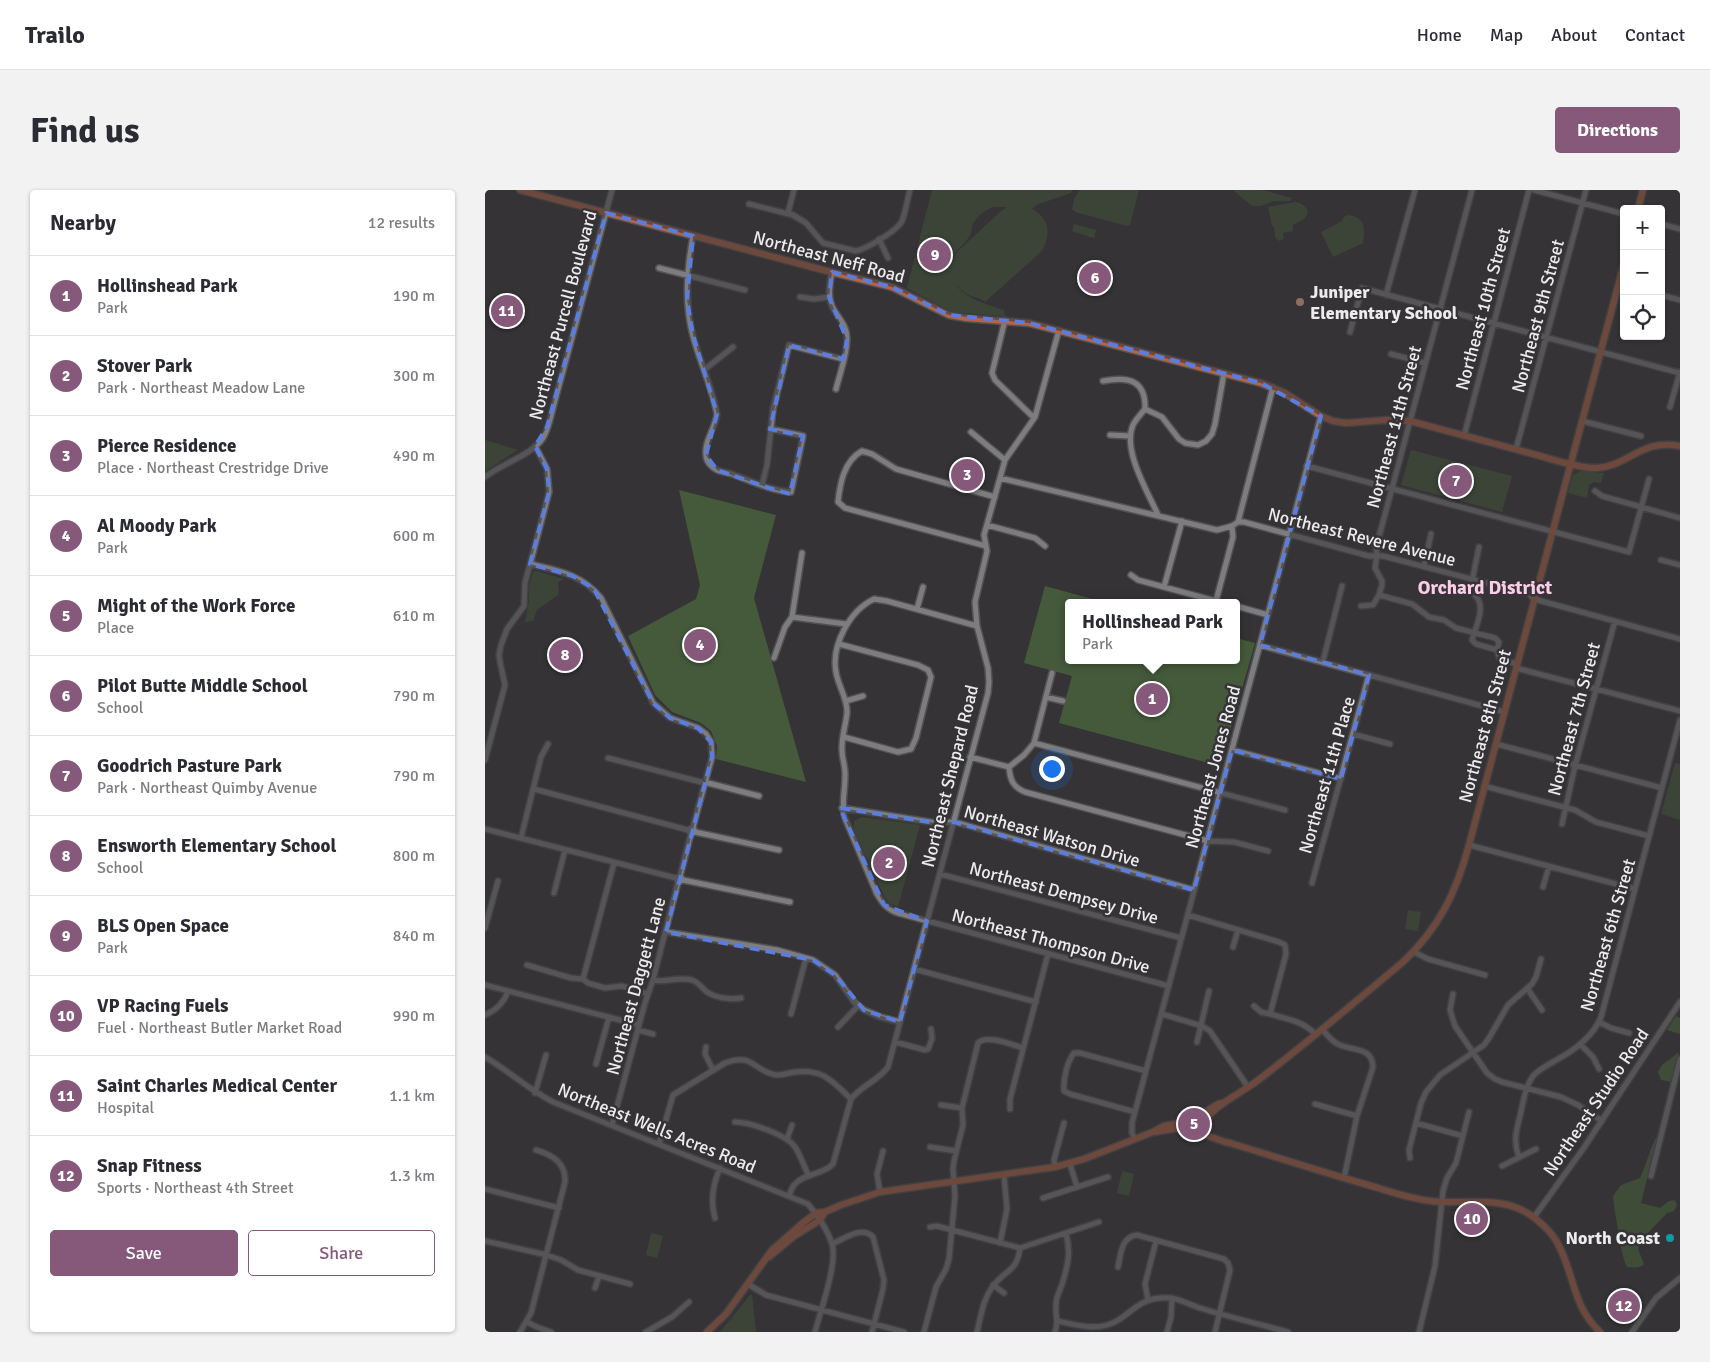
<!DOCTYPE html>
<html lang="en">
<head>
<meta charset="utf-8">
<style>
	:root { --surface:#fff; --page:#f2f2f3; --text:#2b2b33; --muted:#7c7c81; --line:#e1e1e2; --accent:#86587a }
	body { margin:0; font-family:Signika,sans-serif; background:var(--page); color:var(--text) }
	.controls { position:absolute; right:15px; top:15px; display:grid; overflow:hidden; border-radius:5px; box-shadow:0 1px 4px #0004 }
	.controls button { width:45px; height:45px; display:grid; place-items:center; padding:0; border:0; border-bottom:1px solid var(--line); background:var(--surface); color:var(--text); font:25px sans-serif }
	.you { position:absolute; left:566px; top:578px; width:18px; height:18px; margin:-12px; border:4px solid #fff; border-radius:50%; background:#1a73e8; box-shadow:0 0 0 8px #1a73e833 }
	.badge { display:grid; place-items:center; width:32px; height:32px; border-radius:50%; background:var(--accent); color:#fff; font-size:16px; font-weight:700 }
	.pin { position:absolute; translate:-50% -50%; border:2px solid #fff; box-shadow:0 1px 5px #0006 }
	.popup { position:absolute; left:580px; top:409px; width:175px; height:65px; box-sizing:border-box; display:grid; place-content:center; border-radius:5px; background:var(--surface); filter:drop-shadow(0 1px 4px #0005); font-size:16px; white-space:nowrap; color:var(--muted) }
	.popup b { font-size:19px; color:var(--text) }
	.popup::after { content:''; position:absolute; left:50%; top:100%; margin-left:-10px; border:10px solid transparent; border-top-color:var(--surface) }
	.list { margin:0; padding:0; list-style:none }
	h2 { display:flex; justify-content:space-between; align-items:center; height:65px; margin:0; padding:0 20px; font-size:21px }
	h2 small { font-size:16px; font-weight:400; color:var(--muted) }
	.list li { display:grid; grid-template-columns:32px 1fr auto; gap:15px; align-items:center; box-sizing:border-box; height:80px; padding:0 20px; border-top:1px solid var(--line) }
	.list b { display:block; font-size:19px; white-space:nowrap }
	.list p { margin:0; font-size:16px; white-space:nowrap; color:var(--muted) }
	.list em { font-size:16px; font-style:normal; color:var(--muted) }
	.actions { display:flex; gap:10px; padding:15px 20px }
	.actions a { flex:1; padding:11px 0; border:1px solid var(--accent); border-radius:5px; text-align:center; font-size:18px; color:var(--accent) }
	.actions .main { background:var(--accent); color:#fff }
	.icon { flex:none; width:28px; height:28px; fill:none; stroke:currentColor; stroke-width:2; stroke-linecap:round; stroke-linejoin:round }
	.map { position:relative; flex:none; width:1195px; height:1142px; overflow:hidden; border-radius:5px }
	header { display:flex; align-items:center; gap:30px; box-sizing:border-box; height:70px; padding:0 25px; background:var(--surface); border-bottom:1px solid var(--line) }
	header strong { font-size:24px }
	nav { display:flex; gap:28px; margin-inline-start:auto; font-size:18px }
	.intro { display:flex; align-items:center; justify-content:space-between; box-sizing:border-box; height:120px; padding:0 30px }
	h1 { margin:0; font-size:35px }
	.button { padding:12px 22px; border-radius:5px; background:var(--accent); color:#fff; font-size:18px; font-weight:700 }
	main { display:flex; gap:30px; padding:0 30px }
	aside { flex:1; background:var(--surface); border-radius:5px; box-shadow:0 1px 4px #0004 }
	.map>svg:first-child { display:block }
	.green { fill:#455a3b; fill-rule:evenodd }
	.forest { fill:#4a6c3b }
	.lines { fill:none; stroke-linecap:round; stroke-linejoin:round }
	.minor-casing { stroke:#525153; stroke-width:8 }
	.major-casing { stroke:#525153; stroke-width:9 }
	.minor { stroke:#7d7c7e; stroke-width:5 }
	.major { stroke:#b26445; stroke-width:6 }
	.marked { fill:none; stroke:#5b7dde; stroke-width:4; stroke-dasharray:10 6; stroke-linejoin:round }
	.education-dot { fill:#8d6e63; stroke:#353336; stroke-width:2 }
	.culture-dot { fill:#0f9aa8; stroke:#353336; stroke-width:2 }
	.labels { text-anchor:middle; stroke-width:5; stroke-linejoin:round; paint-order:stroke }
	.street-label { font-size:18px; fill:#ecebed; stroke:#353336 }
	.poi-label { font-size:18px; font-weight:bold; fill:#ecebed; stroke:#353336; text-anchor:start }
	.neighbourhood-label { font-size:19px; font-weight:bold; fill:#facee8; stroke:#353336 }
</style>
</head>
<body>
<header>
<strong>Trailo</strong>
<nav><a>Home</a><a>Map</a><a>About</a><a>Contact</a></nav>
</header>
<div class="intro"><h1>Find us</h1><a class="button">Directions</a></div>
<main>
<aside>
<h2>Nearby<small>12 results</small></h2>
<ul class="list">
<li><span class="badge">1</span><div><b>Hollinshead Park</b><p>Park</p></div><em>190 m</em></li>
<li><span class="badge">2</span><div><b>Stover Park</b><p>Park · Northeast Meadow Lane</p></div><em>300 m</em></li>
<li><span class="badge">3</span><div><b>Pierce Residence</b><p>Place · Northeast Crestridge Drive</p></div><em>490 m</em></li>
<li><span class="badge">4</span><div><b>Al Moody Park</b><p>Park</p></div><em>600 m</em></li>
<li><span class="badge">5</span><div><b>Might of the Work Force</b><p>Place</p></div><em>610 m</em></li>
<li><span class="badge">6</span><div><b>Pilot Butte Middle School</b><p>School</p></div><em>790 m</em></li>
<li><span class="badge">7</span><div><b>Goodrich Pasture Park</b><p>Park · Northeast Quimby Avenue</p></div><em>790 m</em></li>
<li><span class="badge">8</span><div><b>Ensworth Elementary School</b><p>School</p></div><em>800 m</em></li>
<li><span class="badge">9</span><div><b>BLS Open Space</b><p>Park</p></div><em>840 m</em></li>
<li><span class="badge">10</span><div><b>VP Racing Fuels</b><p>Fuel · Northeast Butler Market Road</p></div><em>990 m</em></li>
<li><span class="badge">11</span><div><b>Saint Charles Medical Center</b><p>Hospital</p></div><em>1.1 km</em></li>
<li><span class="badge">12</span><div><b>Snap Fitness</b><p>Sports · Northeast 4th Street</p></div><em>1.3 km</em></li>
</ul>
<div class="actions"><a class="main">Save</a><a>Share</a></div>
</aside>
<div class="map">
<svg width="1195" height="1142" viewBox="0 0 1195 1142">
	<rect width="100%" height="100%" fill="#353336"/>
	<path class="green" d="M447 0H587L586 3 551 15 549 18 545 17C564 29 567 41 557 61L500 112C495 107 491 108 484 105 478 102 474 98 470 93 479 109 504 115 519 120L520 126 467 122 422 98ZM508 17H522L516 21 472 62 467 70C470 60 478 56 484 47 487 44 486 40 487 36 491 26 499 21 508 17Z
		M595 0H654L645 35 642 36 590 22 587 19 590 7Z
		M748 0H778L807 8 805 11H788L776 16H767Z
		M810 12C818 13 828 20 819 29 817 31 811 33 808 35V41L798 43 799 49 794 51 790 47 789 37 787 36 783 17Z
		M863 25C881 27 880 39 878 53L848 67 836 42 857 31 859 27Z
		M589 34 611 40 609 48 587 41Z
		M0 250 33 260 0 281Z
		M926 260 1027 286 1017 322 916 295Z
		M1096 281 1119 283 1116 293 1109 292 1104 295 1102 308 1083 303 1088 285Z
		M194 300 291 325 269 408 321 592 231 569 232 556 226 541 216 533 187 522 170 505 143 446 211 409 215 395Z
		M51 381 79 389 73 392 74 404 52 420 48 431 40 432 44 411V396L48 382Z
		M560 396 622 413H583V470H751V448L770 453 735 576 574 533 587 486 539 473Z
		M1190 573 1195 574V630L1176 624Z
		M377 627 435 635 413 717 404 713 399 706 369 640V631Z
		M923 720 936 722 933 741 920 739Z
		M637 981 649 984 644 1006 632 1003Z
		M166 1043 178 1046 172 1068 161 1065Z
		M265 1105H267L271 1142H235Z"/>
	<path class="forest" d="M1191 826 1195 828V844L1182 840Z
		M1194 862 1187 892 1176 890 1173 882 1177 875Z
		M1173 944 1156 1013 1175 1018 1184 1011 1190 1010 1192 1015 1189 1021 1182 1023 1155 1051 1153 1059 1159 1074C1155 1079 1148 1077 1142 1077 1137 1066 1136 1056 1134 1046 1132 1032 1129 1020 1128 1006L1136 995 1155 988C1162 973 1165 958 1173 944Z"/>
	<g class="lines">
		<defs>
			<path id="minor" d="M1049 0 1139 24
				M264 14 308 25 321 33 338 53 371 61C381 59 412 41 417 31 421 21 422 10 425 0
				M303 23 309 0
				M1176 34 1195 39
				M208 46C202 79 199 113 208 146 215 172 227 197 232 224 231 237 219 251 221 265 221 271 226 277 232 280 236 282 242 282 247 284 266 291 285 300 306 302L318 246 285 239
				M394 49 403 68
				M174 78 260 100
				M347 82C344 95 342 109 349 120 353 127 359 133 361 141 365 156 355 183 351 199
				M901 105 930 0
				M1176 105 1195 110
				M315 107 329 109 344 107
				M520 130 507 183 510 190 546 225 550 227
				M865 142 877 98 1195 183
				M906 164 940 173
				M219 180 248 157
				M618 191C643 186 661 190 660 219 656 224 651 229 648 235 637 260 663 302 673 325
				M1185 217 1195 182
				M660 219 677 227 694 249 700 253 713 255 721 251 727 244 730 234 739 183
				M1097 231 1156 246
				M486 242 520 270
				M625 245 645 246
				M979 246 1044 0
				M1031 259 1101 0
				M822 276 1144 362 1164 289
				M0 287C16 274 47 265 58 248 64 238 66 225 69 214L127 0
				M515 288 732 340 747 336
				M277 295 282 275 288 219 304 155 358 169
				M1110 301 1117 306 1195 328
				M753 332H759L884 366H898L1044 404 1049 409 1195 449
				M502 335 550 348 560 356
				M501 356 360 318 353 312C355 293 359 271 377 261L387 264 411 279 510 307
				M994 357 985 401C1004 413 992 432 987 450L991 454 1012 460
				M1176 370 1195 375
				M45 374C74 381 96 384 116 408L168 513 185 528 213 538 221 544 226 552 227 567 221 589
				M939 376 946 344
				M646 385 653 390 738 413
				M679 397 697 331
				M894 405 927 414 944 427 959 430 971 438 1010 448 1014 452 1012 460 1015 469 1032 474
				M731 411 748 347 747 336 753 332 788 197
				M751 416 783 425
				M876 416 888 415 894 405 897 395V391L890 378 892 365 891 358 987 0
				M432 419 438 397
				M307 427 317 363
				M492 436 402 411 389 409C364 421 346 456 351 482 353 496 363 509 362 523 361 534 356 549 357 560 357 569 361 578 360 587 360 603 356 612 360 628L392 704C398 714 402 719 413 723L684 796
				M354 454 433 475 443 480 446 487 431 548 426 559 413 562 359 547
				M775 455 1019 522
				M289 468 300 437 307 427 361 434
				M838 471 857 396
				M1031 478 1195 521
				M561 507 578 511
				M361 511 378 506
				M868 544 905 554
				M549 553 800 620
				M1011 554 1177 598
				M747 560 856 589
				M485 567 524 577C525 590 528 597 540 602L723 651 749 652 783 661
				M123 568 216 592
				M0 570 20 495 15 472 14 465 16 455 22 439 39 416 40 393 64 302 62 279 50 256
				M524 577 539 565 549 553 567 483
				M223 593 274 606
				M999 596 1090 620 1111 632 1164 646
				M49 599 203 640
				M357 618 451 633 469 632 709 700
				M1077 634 1090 576 1130 431
				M208 637 219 596
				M0 639 191 688
				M210 642 294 660
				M36 648 56 567 63 554
				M984 655 1150 699
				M129 673 98 789 103 793 120 798 137 796 163 804
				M455 684 696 748
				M195 686 205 647 206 644 210 642 208 637 203 640 206 644
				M198 690 305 712
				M827 693 884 485
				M1058 697 1064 676
				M69 703 80 660
				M703 725 794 752 800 755 801 764 785 824C802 829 818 831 830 844
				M0 738 13 691
				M181 742 292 760 328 770 350 785 369 812 379 820 395 827 415 832
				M748 757 753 740
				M929 762 943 769 1000 785
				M42 775 86 788 98 789
				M429 779 551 812
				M168 790C181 793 194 786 207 790 213 792 217 798 222 802 231 808 246 810 256 808
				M0 795 154 835
				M1042 798 1057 820
				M968 804 965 820 970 836 1002 883 1010 889 1017 892 1076 907 1093 915 1117 931
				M769 816 776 822 785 824
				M306 824 321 768
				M677 824 717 836 725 841 763 897
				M0 825C12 820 19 813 23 801
				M1114 832 1126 838 1144 843
				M353 837 373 816
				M837 839C842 845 847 852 855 855 869 861 887 857 888 877L872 926 859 988
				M153 840 168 844
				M410 852 440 860 443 859 447 849 446 839
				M712 852 724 801
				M1095 854 1108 867 1114 879
				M221 857 220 864 228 880
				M0 867C24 881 43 899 68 912L323 1014C332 1024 343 1041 347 1054 353 1073 335 1122 330 1142
				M111 874 124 827
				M50 903 61 865
				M830 914 872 926
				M456 915 477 918
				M525 919V909L563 764
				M650 922 585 904 579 901C578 889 582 872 589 863H595L661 881
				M250 932C265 932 302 945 310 957 316 966 319 977 324 986
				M931 933 978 946
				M127 935 160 813 168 790 193 692 191 688 195 686 198 690 193 692
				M302 949 307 935
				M650 949 647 943V933L836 226
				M174 954 188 905 240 873C266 863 267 878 287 884 294 887 302 883 310 882 339 879 347 891 366 909
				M445 957 471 961
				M1034 967C1028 952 1031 941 1035 926 1038 913 1040 897 1048 886 1054 879 1065 874 1073 869 1090 860 1109 845 1116 827L1195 530
				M925 968 924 960 936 913 941 902 955 885 999 855 1004 848 1023 815 1047 794 1051 787 1056 769
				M585 974 592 997
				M1017 976 1051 959
				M570 977 569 970 579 933
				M1166 986 1195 869
				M0 999 74 1018
				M395 1002 392 984 398 961
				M304 1006C305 1003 307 998 309 995 319 983 338 985 348 974L366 909C376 896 394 890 403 877L503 503 504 492 503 478 492 436 490 412 502 361 499 345 520 270 550 227 574 140
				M558 1008 623 987
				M1049 1027 1098 959 1195 812
				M230 1028C225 1011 228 994 235 978
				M445 1037 452 1036 467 1040 535 1058 614 1032
				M0 1051 62 1065 76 1070 93 1080 145 1094
				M515 1053 522 1019 519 986
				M347 1054C359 1049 377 1035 388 1047L399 1090 398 1099 387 1142
				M633 1077C636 1064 636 1047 652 1045L739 1069 743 1073 745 1080 730 1142
				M263 1094 281 1105 419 1142
				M508 1095 519 1103
				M110 1098 114 1086
				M663 1110 660 1094 671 1051
				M573 1131C594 1136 616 1142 635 1129 648 1120 658 1109 675 1108 690 1106 700 1113 715 1118 744 1127 774 1134 803 1142
				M42 1132 52 1137 66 1142
				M35 1142 46 1123 80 992C81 973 68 965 51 960
				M161 1142 187 1127 204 1112
				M439 1142 451 1097 461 1079 464 1069 470 1006 468 979 469 971 478 935 477 918 493 853C502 844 527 855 538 858
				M492 1142C496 1126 498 1108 509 1095 521 1079 532 1082 535 1058
				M570 1142C574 1132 570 1125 571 1114 571 1106 576 1099 578 1091 583 1075 586 1061 581 1044
				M682 1142 686 1127 687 1108
				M934 1142 950 1076 958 1001 962 988 971 973 984 922
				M1147 1142 1171 1108 1195 1088"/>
			<path id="major" d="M35 0 342 81 407 97 464 125 481 128 544 133 776 193 800 203 836 226 848 231 861 233 901 230 925 231C966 242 1007 253 1048 264 1067 269 1092 278 1111 278 1143 277 1156 248 1195 256
				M1153 19 1158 0
				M715 925 733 914 738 913
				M720 930C732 914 756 903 772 891 822 853 870 812 918 772 954 738 971 703 984 655L1139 74
				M669 942 694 938 702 939
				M715 943 720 938V930L715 925C703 923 697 934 706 943H715L740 952 745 953C791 967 837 982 883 995 907 1002 932 1011 957 1012 990 1013 1023 1006 1051 1029 1061 1037 1070 1046 1075 1058 1090 1089 1088 1116 1115 1142
				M284 1067 308 1047 335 1030 340 1022
				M222 1142 241 1124 287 1060 319 1032 331 1023 340 1022 356 1015 395 1002 570 977 599 969 668 942 679 936 701 932"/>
		</defs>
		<use href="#minor" class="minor-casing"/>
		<use href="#major" class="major-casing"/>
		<use href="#minor" class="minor"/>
		<use href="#major" class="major"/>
	</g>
	<path d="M0 0H1195V1142H0ZM121 23 208 46 202 109 208 145 232 224 221 265 232 280 284 298 305 304 318 246 285 239 304 155 358 169 362 150 344 107 347 82 407 97 464 125 544 133 776 193 836 226 775 455 884 485 856 589 747 560 709 700 469 632 451 633 355 618 399 715 442 731 415 832 379 820 350 785 328 770 181 742 227 567 226 552 213 538 185 528 168 513 109 399 88 386 45 374 64 302 62 279 50 256 62 237Z" fill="#353336" fill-opacity=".55" fill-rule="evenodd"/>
	<path class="marked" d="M121 23 208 46 202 109 208 145 232 224 221 265 232 280 284 298 305 304 318 246 285 239 304 155 358 169 362 150 344 107 347 82 407 97 464 125 544 133 776 193 836 226 775 455 884 485 856 589 747 560 709 700 469 632 451 633 355 618 399 715 442 731 415 832 379 820 350 785 328 770 181 742 227 567 226 552 213 538 185 528 168 513 109 399 88 386 45 374 64 302 62 279 50 256 62 237Z"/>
	<circle class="education-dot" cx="815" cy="112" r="5"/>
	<circle class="culture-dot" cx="1185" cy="1048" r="5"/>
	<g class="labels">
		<g class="street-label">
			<text transform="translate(344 67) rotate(15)" y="6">Northeast Neff Road</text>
			<text transform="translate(998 119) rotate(-75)" y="6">Northeast 10th Street</text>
			<text transform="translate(78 125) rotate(-75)" y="6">Northeast Purcell Boulevard</text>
			<text transform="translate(1053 126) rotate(-75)" y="6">Northeast 9th Street</text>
			<text transform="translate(909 237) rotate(-75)" y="6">Northeast 11th Street</text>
			<text transform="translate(877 347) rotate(14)" y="6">Northeast Revere Avenue</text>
			<text transform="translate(1089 529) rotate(-75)" y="6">Northeast 7th Street</text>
			<text transform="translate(1000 536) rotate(-75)" y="6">Northeast 8th Street</text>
			<text transform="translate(728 577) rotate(-75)" y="6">Northeast Jones Road</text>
			<text transform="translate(842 585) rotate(-74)" y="6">Northeast 11th Place</text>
			<text transform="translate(465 586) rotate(-76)" y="6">Northeast Shepard Road</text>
			<text transform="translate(567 646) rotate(16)" y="6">Northeast Watson Drive</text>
			<text transform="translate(579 703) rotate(15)" y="6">Northeast Dempsey Drive</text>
			<text transform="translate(1123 745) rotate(-74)" y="6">Northeast 6th Street</text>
			<text transform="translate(566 751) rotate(15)" y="6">Northeast Thompson Drive</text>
			<text transform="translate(151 796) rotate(-75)" y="6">Northeast Daggett Lane</text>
			<text transform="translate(1111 912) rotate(-56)" y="6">Northeast Studio Road</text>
			<text transform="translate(172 938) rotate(22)" y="6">Northeast Wells Acres Road</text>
		</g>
		<g class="poi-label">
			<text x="825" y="108">Juniper<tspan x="825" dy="21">Elementary School</tspan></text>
			<text x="1175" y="1054" text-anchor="end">North Coast</text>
		</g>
		<g class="neighbourhood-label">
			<text x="1000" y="404">Orchard District</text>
		</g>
	</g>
</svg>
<div class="controls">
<button>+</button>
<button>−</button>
<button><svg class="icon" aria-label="locate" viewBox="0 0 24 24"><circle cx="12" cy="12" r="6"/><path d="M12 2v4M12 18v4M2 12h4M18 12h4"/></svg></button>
</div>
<div class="you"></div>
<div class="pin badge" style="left:667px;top:509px">1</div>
<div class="popup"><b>Hollinshead Park</b>Park</div>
<div class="pin badge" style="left:404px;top:673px">2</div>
<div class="pin badge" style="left:482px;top:285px">3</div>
<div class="pin badge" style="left:215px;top:455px">4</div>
<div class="pin badge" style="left:709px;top:934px">5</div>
<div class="pin badge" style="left:610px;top:88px">6</div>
<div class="pin badge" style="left:971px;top:291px">7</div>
<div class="pin badge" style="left:80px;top:465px">8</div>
<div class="pin badge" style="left:450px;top:65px">9</div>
<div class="pin badge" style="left:987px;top:1029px">10</div>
<div class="pin badge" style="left:22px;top:121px">11</div>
<div class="pin badge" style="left:1139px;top:1116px">12</div>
</div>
</main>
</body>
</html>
